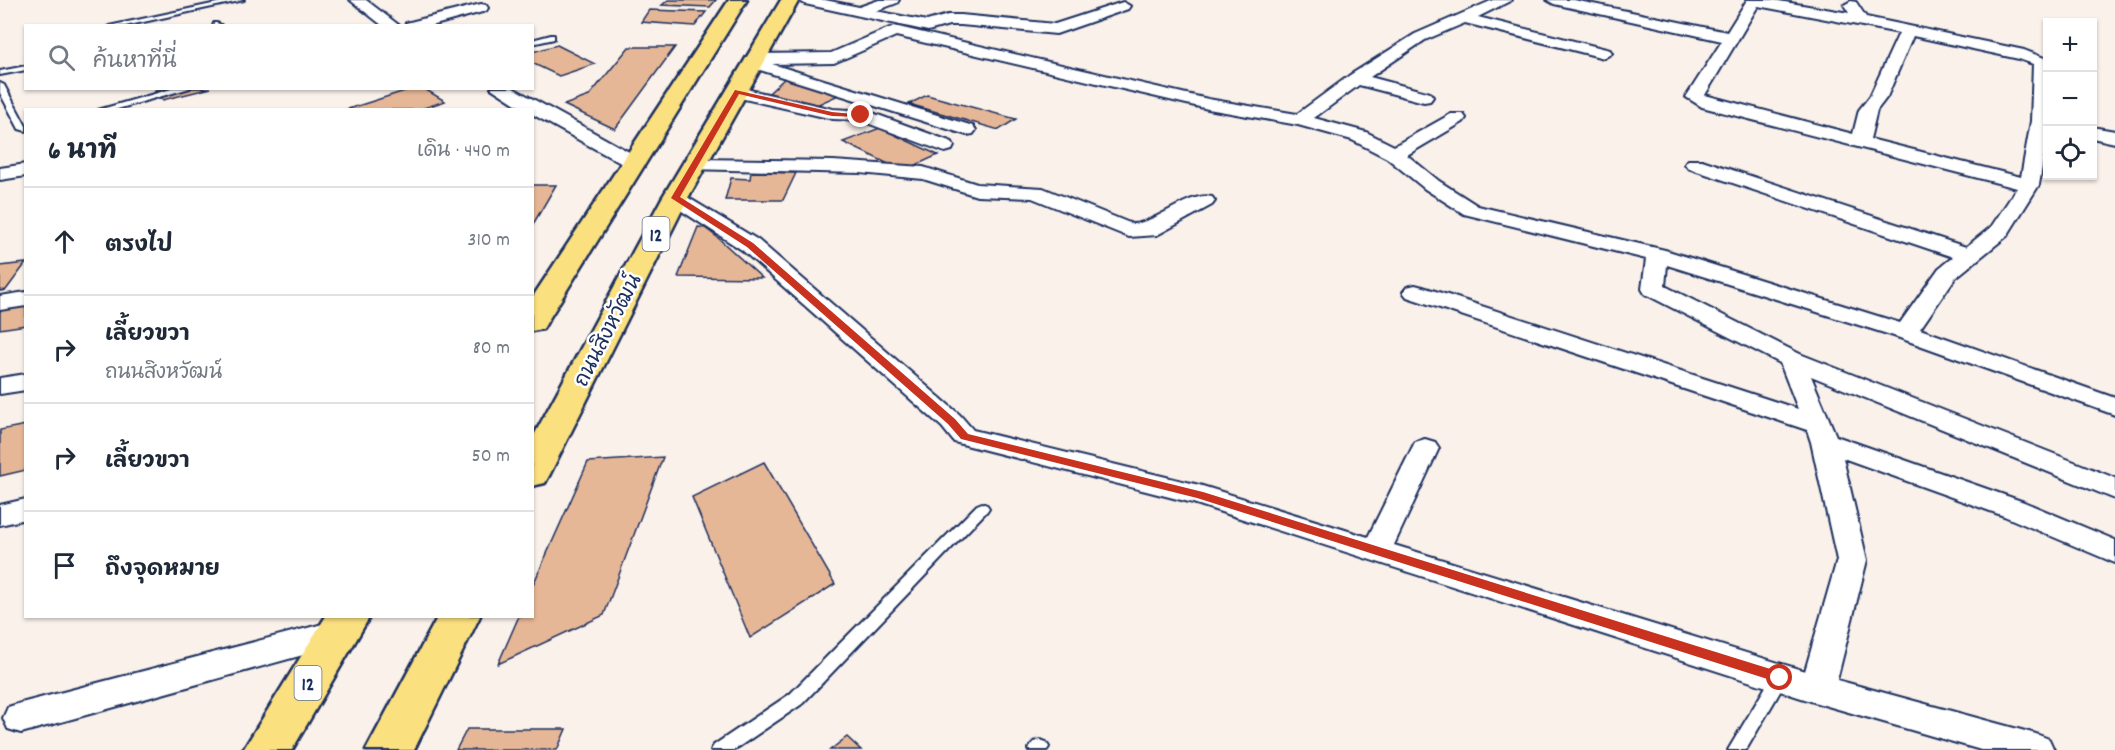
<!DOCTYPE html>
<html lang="th">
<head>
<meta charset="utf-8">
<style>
	:root { --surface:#fff; --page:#f2f2f3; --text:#1f2937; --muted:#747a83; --line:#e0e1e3 }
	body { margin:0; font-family:Dekko,"Playpen Sans Thai",sans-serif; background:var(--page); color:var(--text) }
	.controls { position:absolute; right:18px; top:18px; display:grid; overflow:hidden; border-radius:0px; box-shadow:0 2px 4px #0004 }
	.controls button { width:54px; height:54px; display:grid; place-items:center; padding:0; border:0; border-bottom:2px solid var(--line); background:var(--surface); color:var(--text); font:30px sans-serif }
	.stop { position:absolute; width:18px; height:18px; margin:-14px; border:4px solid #c8321e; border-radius:50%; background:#fff }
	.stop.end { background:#c8321e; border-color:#fff; box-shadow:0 2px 6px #0008 }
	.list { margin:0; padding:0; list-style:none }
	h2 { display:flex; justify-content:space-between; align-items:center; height:78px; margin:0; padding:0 24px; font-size:26px }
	h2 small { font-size:20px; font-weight:400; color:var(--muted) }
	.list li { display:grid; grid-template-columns:39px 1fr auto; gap:18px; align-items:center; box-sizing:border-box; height:108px; padding:0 24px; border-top:2px solid var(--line) }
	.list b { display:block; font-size:22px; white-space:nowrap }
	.list p { margin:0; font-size:20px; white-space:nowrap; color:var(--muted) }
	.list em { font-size:20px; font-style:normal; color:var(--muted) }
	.icon { flex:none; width:33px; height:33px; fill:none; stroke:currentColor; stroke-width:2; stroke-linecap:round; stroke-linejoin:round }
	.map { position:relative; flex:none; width:2115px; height:750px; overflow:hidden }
	.search { position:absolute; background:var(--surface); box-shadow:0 2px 4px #0004; left:24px; top:24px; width:510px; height:66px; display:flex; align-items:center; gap:15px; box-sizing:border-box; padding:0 21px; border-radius:0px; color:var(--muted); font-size:22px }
	.panel { position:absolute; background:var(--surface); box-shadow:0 2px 4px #0004; left:24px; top:108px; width:510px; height:510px; border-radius:0px }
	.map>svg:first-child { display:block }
	.building { fill:#e6b797; stroke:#1b2f5e; stroke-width:1.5 }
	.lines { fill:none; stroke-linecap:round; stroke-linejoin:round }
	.lane-casing { stroke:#1b2f5e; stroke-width:4 }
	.street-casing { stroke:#1b2f5e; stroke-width:4 }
	.primary-casing { stroke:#1b2f5e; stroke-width:5 }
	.lane { fill:#fff; fill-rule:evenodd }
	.street { fill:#fff; fill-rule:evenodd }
	.primary { fill:#fbe080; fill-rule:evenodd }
	.route { fill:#c8321e }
	.labels { text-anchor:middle; stroke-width:5; stroke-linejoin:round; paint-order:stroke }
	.shield { fill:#fff; stroke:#5f6d8e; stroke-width:1.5 }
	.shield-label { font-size:20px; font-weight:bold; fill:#1b2f5e }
	.street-label { font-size:21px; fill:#1b2f5e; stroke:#fff }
</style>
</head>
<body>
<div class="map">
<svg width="2115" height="750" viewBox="0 0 2115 750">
	<rect width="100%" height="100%" fill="#faf1ea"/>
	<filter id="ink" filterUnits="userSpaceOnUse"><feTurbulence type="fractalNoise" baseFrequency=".0167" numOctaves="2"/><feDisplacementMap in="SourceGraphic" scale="12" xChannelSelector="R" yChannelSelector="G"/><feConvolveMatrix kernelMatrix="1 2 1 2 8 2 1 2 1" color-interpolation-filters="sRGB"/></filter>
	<g filter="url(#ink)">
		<path class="building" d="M668 0H716L710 7 662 5Z
			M649 10 706 12 695 26 641 22Z
			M557 45 595 64 559 76 532 63V52Z
			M629 47H675L615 129 564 105 589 96Z
			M786 77 841 94 812 107 768 94Z
			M164 88H211L163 100 155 91Z
			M414 88H423L445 101 418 110H345Z
			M927 95 1016 119 999 130 909 104Z
			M880 128 938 155 903 171 843 142Z
			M751 172 796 173 783 200H725L731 178 750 179Z
			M532 185H556L532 226Z
			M698 227 705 228 717 237 762 278 678 277Z
			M26 263 6 290 0 291V266Z
			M26 301V325L0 329V309Z
			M26 425V470L0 476V430Z
			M663 457 604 615 498 664 519 616H532V587L588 462Z
			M764 462 835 584 750 638 692 497Z
			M467 729H566L557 750H456Z
			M847 737 861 750H830Z"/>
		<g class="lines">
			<defs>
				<path id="lane" d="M231 0H244L125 26H109Z
					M214 23H217L221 25 213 26Z
					M551 35H554V39L532 44V40Z
					M26 66V70L0 75V71Z
					M0 83 4 85 26 126V131L19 129 0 93Z
					M175 88H190L114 110H98Z
					M982 503 987 505 989 508 987 511 802 704 734 750H711L714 745 790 694 977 505Z
					M1780 671 1786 673 1788 678 1746 750H1728L1774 673Z
					M1040 740 1046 742 1049 747 1047 750H1028L1034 742Z"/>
				<path id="street" d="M350 0H366L400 26H383Z
					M798 0H825L859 7 879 0H899L897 3 876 11 927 21 948 15H961L1055 24 1123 2 1130 6 1128 9 1056 34 961 25H949L928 31 805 4Z
					M1493 0H1512L1478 17 1610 50 1612 53 1604 58 1465 23 1425 40 1370 77 1430 93 1433 97 1430 101 1424 102 1359 85 1314 118 1366 132 1394 146 1451 114H1463L1466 118 1463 122 1407 155 1439 181 1478 206 1665 250 1900 323 1939 268 1953 257 1688 168 1685 164 1688 160H1702L1966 247 1991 227 2017 188 1702 107 1686 97 1722 41 1554 4 1547 0H1574L1727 32 1747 0H1773L1849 13 1844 5 1851 1 1856 2 1866 17 2024 50 2047 59 2048 131 2039 185 2007 236 1955 278 1920 329 2115 398V415L1897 337 1667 265 1665 286 1800 354 2115 478V499L1811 376 1836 436 2024 502 2115 540V563L2004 516 1843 458 1867 560 1837 680 2036 734 2049 739 2054 750H1981L1817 703 1193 503 954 442 942 427 742 250 668 202 665 198 668 194H682L758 240 960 415 973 430 1199 485 1368 537 1415 442 1425 439 1435 442 1439 448 1394 545 1805 671 1837 560 1811 442 1807 430 1407 297 1403 292 1407 287 1415 285 1423 287 1798 409 1780 363 1645 294 1642 289 1646 259 1464 214 1425 189 1387 158 1352 140 1298 125 1208 109 896 36 834 63 772 64 973 126 976 130 973 134 967 135 757 69 755 66 756 64 749 59 757 54 831 53 894 26 1208 99 1297 114 1350 75 1415 34ZM1758 6 1899 33 1870 96 1859 110 1853 134 1705 95ZM1913 36 2019 59 2033 64 2031 121 2021 177 1870 139 1877 110 1887 97Z
					M481 4 486 5 488 8 486 11 431 26H404L406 23Z
					M737 87 833 109 867 111 952 142 954 146 952 150 945 152 859 120 833 119 731 96 728 92 731 88Z
					M491 88H513L640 158 643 162 640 166H626L532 114V110H525Z
					M2092 127 2115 131V143L2092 138Z
					M695 159 833 161 923 167 977 184 1043 188 1132 224C1158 223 1189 191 1212 197L1215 201 1212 205 1157 235 1129 237 1032 198 977 196 923 179 860 173 688 169 685 165 688 161Z
					M26 164V176L0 180V168Z
					M26 292V306L0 310V296Z
					M26 374V390L0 394V378Z
					M26 499V519L0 525V505Z
					M338 620 350 624 355 633 350 642 21 733 8 729 3 718 8 707 21 703Z"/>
				<path id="primary" d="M729 0H747L547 322 543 329 532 331V298Z
					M781 0H799L688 198 550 474 545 483 532 486V439L662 198Z
					M326 616H370L292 750H243Z
					M438 616H480L414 750H366Z"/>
			</defs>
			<use href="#lane" class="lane-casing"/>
			<use href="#street" class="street-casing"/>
			<use href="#primary" class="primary-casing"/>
			<use href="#lane" class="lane"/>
			<use href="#street" class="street"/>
			<use href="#primary" class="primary"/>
		</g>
	</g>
	<path class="route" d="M735 90 832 112 864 115 861 117 832 116 739 94 680 197 753 243 955 419 968 434 1203 492 1780 672 1786 678 1784 681 1780 683 1197 498 961 439 948 424 747 247 671 198Z"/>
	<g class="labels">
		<g class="shield">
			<rect x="642.5" y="217" width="27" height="34" rx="4.5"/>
			<rect x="294.5" y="666" width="27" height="34" rx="4.5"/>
		</g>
		<g class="shield-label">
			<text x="656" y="241">12</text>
			<text x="308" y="690">12</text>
		</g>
		<g class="street-label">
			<text transform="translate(607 330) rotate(-63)" y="7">ถนนสิงหวัฒน์</text>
		</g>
	</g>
</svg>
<div class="controls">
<button>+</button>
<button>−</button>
<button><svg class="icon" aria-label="locate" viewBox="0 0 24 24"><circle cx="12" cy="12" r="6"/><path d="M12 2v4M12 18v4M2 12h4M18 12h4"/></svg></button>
</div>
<div class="stop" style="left:1780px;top:678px"></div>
<div class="stop end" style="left:861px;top:115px"></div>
<div class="search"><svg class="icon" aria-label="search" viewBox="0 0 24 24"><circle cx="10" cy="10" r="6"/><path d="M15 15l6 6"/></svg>ค้นหาที่นี่</div>
<section class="panel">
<h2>6 นาที<small>เดิน · 440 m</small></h2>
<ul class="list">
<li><svg class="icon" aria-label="ahead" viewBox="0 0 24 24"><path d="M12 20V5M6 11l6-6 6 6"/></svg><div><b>ตรงไป</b></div><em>310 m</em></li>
<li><svg class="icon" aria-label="right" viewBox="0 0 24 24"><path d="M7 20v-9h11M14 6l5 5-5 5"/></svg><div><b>เลี้ยวขวา</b><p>ถนนสิงหวัฒน์</p></div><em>80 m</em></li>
<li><svg class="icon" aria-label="right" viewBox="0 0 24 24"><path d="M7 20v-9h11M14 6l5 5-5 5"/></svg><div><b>เลี้ยวขวา</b></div><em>50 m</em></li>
<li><svg class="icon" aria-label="arrive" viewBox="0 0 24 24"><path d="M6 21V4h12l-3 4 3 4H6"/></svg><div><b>ถึงจุดหมาย</b></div></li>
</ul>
</section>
</div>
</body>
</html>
